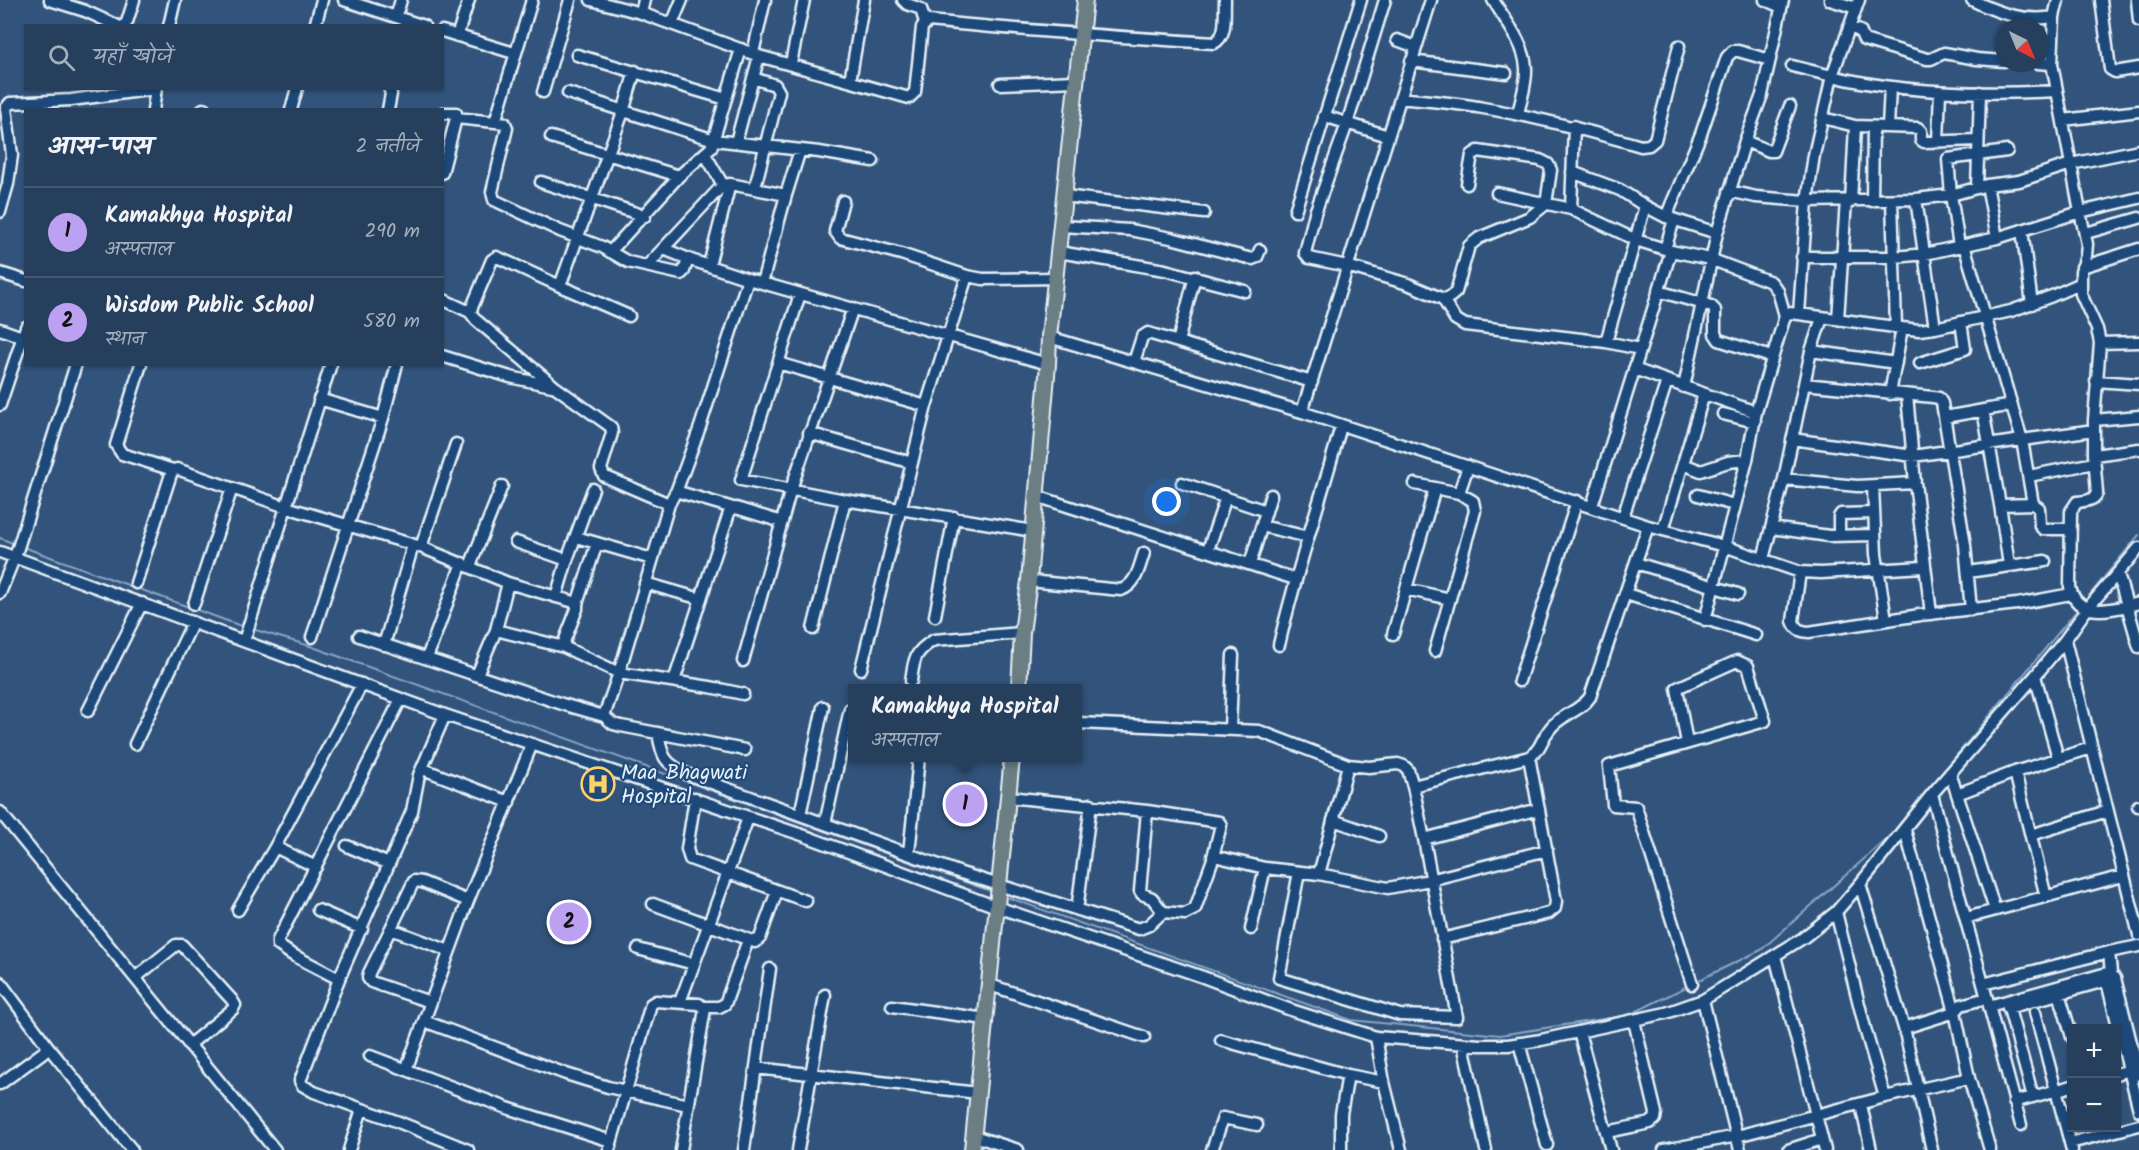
<!DOCTYPE html>
<html lang="hi">
<head>
<meta charset="utf-8">
<style>
	:root { --surface:#263f5d; --page:#2e4663; --text:#f1f3f6; --muted:#a4afbc; --line:#425872; --accent:#bca0f2 }
	body { margin:0; font-family:Kalam,"Playpen Sans Deva",sans-serif; background:var(--page); color:var(--text) }
	.controls { position:absolute; right:18px; bottom:18px; display:grid; overflow:hidden; border-radius:0px; box-shadow:0 2px 4px #0004 }
	.controls button { width:54px; height:54px; display:grid; place-items:center; padding:0; border:0; border-bottom:2px solid var(--line); background:var(--surface); color:var(--text); font:30px sans-serif }
	.compass { position:absolute; left:1995px; top:18px; width:54px; height:54px; border-radius:50%; background:var(--surface); box-shadow:0 2px 4px #0004; rotate:137deg }
	.you { position:absolute; left:1167px; top:502px; width:21px; height:21px; margin:-15px; border:4px solid #fff; border-radius:50%; background:#1a73e8; box-shadow:0 0 0 9px #1a73e833 }
	.badge { display:grid; place-items:center; width:39px; height:39px; border-radius:50%; background:var(--accent); color:#111; font-size:20px; font-weight:700 }
	.pin { position:absolute; translate:-50% -50%; border:3px solid #fff; box-shadow:0 2px 6px #0006 }
	.popup { position:absolute; left:848px; top:684px; width:234px; height:78px; box-sizing:border-box; display:grid; place-content:center; border-radius:0px; background:var(--surface); filter:drop-shadow(0 2px 4px #0005); font-size:20px; white-space:nowrap; color:var(--muted) }
	.popup b { font-size:22px; color:var(--text) }
	.popup::after { content:''; position:absolute; left:50%; top:100%; margin-left:-12px; border:12px solid transparent; border-top-color:var(--surface) }
	.list { margin:0; padding:0; list-style:none }
	h2 { display:flex; justify-content:space-between; align-items:center; height:78px; margin:0; padding:0 24px; font-size:26px }
	h2 small { font-size:20px; font-weight:400; color:var(--muted) }
	.list li { display:grid; grid-template-columns:39px 1fr auto; gap:18px; align-items:center; box-sizing:border-box; height:90px; padding:0 24px; border-top:2px solid var(--line) }
	.list b { display:block; font-size:22px; white-space:nowrap }
	.list p { margin:0; font-size:20px; white-space:nowrap; color:var(--muted) }
	.list em { font-size:20px; font-style:normal; color:var(--muted) }
	.icon { flex:none; width:33px; height:33px; fill:none; stroke:currentColor; stroke-width:2; stroke-linecap:round; stroke-linejoin:round }
	.map { position:relative; flex:none; width:2139px; height:1150px; overflow:hidden }
	.search { position:absolute; background:var(--surface); box-shadow:0 2px 4px #0004; left:24px; top:24px; width:420px; height:66px; display:flex; align-items:center; gap:15px; box-sizing:border-box; padding:0 21px; border-radius:0px; color:var(--muted); font-size:22px }
	.panel { position:absolute; background:var(--surface); box-shadow:0 2px 4px #0004; left:24px; top:108px; width:420px; height:258px; border-radius:0px }
	.map>svg:first-child { display:block }
	.lines { fill:none; stroke-linecap:round; stroke-linejoin:round }
	.stream { stroke:#88a6c5; stroke-width:2 }
	.minor-casing { stroke:#e8f1f8; stroke-width:15 }
	.major-casing { stroke:#e8f1f8; stroke-width:18 }
	.minor { stroke:#1f4a7a; stroke-width:10 }
	.major { stroke:#6b7e84; stroke-width:14 }
	.labels { text-anchor:middle; stroke-width:4.5; stroke-linejoin:round; paint-order:stroke }
	.poi-label { font-size:21px; fill:#e8f1f8; stroke:#1f4a7a; text-anchor:start }
</style>
</head>
<body>
<div class="map">
<svg width="2139" height="1150" viewBox="0 0 2139 1150">
	<rect width="100%" height="100%" fill="#32547c"/>
	<filter id="ink" filterUnits="userSpaceOnUse"><feTurbulence type="fractalNoise" baseFrequency=".0167" numOctaves="2"/><feDisplacementMap in="SourceGraphic" scale="12" xChannelSelector="R" yChannelSelector="G"/><feConvolveMatrix kernelMatrix="1 2 1 2 8 2 1 2 1" color-interpolation-filters="sRGB"/></filter>
	<g filter="url(#ink)">
		<g class="lines">
			<path class="stream" d="M0 538 15 544
				M23 547 244 627
				M2084 602 2139 535
				M252 629 310 646 993 892
				M1004 896 1351 1020 1500 1035 1629 1015 1688 986
				M1695 982 1761 950 1890 836 2078 609"/>
			<defs>
				<path id="minor" d="M50 0 85 11 118 26
					M344 0 424 26
					M591 0 641 13 759 56 909 98 915 92 922 27 929 21C1024 31 1119 37 1214 43 1228 36 1224 14 1225 0
					M903 0 907 4 921 9 925 23
					M1385 0 1347 124 1315 213 1305 253 1309 258 1347 266 1408 284 1443 299 1450 297 1456 292 1469 246 1479 238 1530 217 1546 204 1551 170 1548 164 1540 160 1478 151 1472 155 1467 184
					M1493 0C1505 20 1525 44 1526 68 1527 83 1521 99 1518 114
					M1765 0 1781 7
					M1830 0 1856 8
					M1972 0C1998 13 2024 22 2054 17
					M2058 0 2054 17 2052 64 2080 212 2087 244 2086 256 2081 272V294L2097 329 2100 343 2094 420V455L2097 493C2094 501 2085 501 2077 502L2071 511 2070 587C2077 621 2115 609 2139 603
					M2101 0 2110 69 2115 72 2139 68
					M2137 0 2139 21
					M641 13 644 0
					M396 17 401 0
					M672 24 682 0
					M124 26 127 22 134 0
					M169 26 175 0
					M315 26 322 0
					M1849 27 1860 31 1864 40 1927 59H1931L1944 53 1977 59 2004 61
					M442 31 514 53
					M457 36 469 0
					M1397 40 1416 47
					M753 53 765 0
					M577 55 726 99
					M1411 61 1506 73
					M791 63 804 0
					M2037 63 2052 64
					M1792 66 1832 76 1859 0
					M635 71 623 112 560 286 497 257 492 260 470 312 476 320 554 386 611 427 612 433 601 469 604 476 669 504
					M753 78 775 85 779 92 755 187
					M850 81 864 0
					M1000 84 1076 81
					M543 92 570 0
					M568 93 714 140 819 152 873 161
					M1400 98C1428 101 1456 103 1483 108 1537 117 1589 131 1641 146L1649 145 1655 140 1679 46
					M203 109 206 110
					M153 110 156 88
					M291 110 297 88
					M388 110 391 94 389 88
					M442 113H456V118
					M1324 116 1388 136
					M1823 118 1855 126 1918 128 1921 131V140L1924 142 1978 140
					M2063 120 2139 111
					M495 122 532 0
					M1888 127 1890 87
					M551 137 679 176
					M1745 141 1769 151H1773L1790 106
					M736 142 759 56
					M1938 142 1940 91
					M705 154 723 185
					M1572 172 1620 190 1645 206
					M442 173 456 118 505 123 507 128 492 192 494 200 560 231 602 247 628 262 681 274 684 271 688 259
					M541 182 645 216
					M1977 188 1980 92
					M1729 191 1756 197 1807 201 1916 199 1951 195 1987 185 2019 181 2071 164 2139 150
					M1497 193 1571 209 1636 240 1671 251 1710 259 1771 282 1778 291 1785 316 1789 313 1799 314 1902 328 1919 330 1935 328 2011 311 2052 296 2079 284
					M786 195 800 150
					M1064 196 1204 213
					M1916 199 1935 328
					M1892 200 1896 327
					M843 201 835 231 840 238 901 254 967 276 983 279 1056 278
					M1872 201 1873 127
					M1851 202 1855 126
					M1571 209 1574 126
					M1295 211 1361 0
					M0 212 8 184 12 155 6 108 10 103 71 100 156 89
					M1666 217 1717 233
					M1061 226 1130 230 1171 238 1252 259 1257 257 1260 250
					M2022 230 2032 304
					M2086 233 2139 218
					M1997 238 2080 212 2139 198
					M1959 246 1951 195 1948 159 2007 151
					M664 249 691 260 748 279 1048 364
					M1665 249 1674 220
					M610 252 679 176 711 148 741 49
					M1059 252 1165 270 1245 291
					M1802 257H1895L1925 254 1997 238 1987 185
					M709 265 730 184 786 195 762 283
					M647 266 719 189 723 185 730 184
					M2082 267 2139 249
					M0 273 26 281
					M560 286 629 316
					M1658 291 1711 306 1715 310V334L1719 340 1771 357
					M800 294 741 480 845 500 1033 531
					M442 299 470 312
					M1443 299 1455 319 1465 325 1606 342 1640 349
					M1799 314 1807 201 1814 155 1832 76C1905 94 1983 95 2057 91
					M1838 319 1846 201
					M0 329 22 337
					M1049 337 1302 412 1648 526 1724 546 1800 572 1821 573 1924 567
					M1178 342 1195 276
					M1606 342 1645 206 1666 217 1701 134 1727 57 1733 51H1738L1770 60
					M2100 343 2139 342
					M1811 351 1896 363
					M442 356 510 377 552 386
					M1134 362 1142 337 1148 333 1312 382
					M778 363 926 406 967 276
					M1920 363 1965 349 1961 322
					M141 364 116 445 122 454 173 470
					M1634 369 1756 412
					M2096 381 2139 384
					M1804 384 1933 397 1939 398 1942 403 1965 545 1971 610
					M1684 387 1717 233 1745 141 1762 95 1783 0
					M1890 394 1902 328
					M1907 395 1915 483 1931 614
					M0 405 26 327
					M1983 410 2000 505 2009 565
					M1302 412 1431 0
					M1723 414 1755 422
					M1945 417 2012 405
					M383 418 397 364
					M2094 420 2139 416
					M809 433 912 463
					M1792 439 1913 456 2022 440 1964 245
					M2094 455 2139 449
					M1683 464 1701 471 1728 462 1747 460
					M2029 476 2094 463
					M1784 479 1857 486 1915 483
					M1182 483 1266 511
					M1415 484 1459 493
					M1873 486 1876 554 1886 620
					M676 492 700 427 748 279
					M1698 495 1734 505
					M1036 496 1295 579
					M2033 504 2022 440 2094 430
					M2000 505 2033 504 2039 508 2040 526 2043 529H2071
					M1592 506 1671 251
					M733 508 679 492 675 493 669 504 619 673 604 716 613 724 621 726 745 750
					M1623 517 1667 381
					M1262 526 1308 537
					M1771 528 1829 536 1874 535
					M1663 530 1704 394
					M1839 536V517L1841 514 1874 513
					M576 537 652 559
					M516 542 567 560 556 597
					M421 547 456 444
					M1208 550 1226 497
					M0 552 445 715 805 836 997 907 1203 977 1291 1010 1376 1037 1480 1045H1508L1541 1040 1666 1013 1703 1000 1803 938 1836 912 1860 884 1932 794 2035 676 2065 640 2087 609 2139 548
					M1763 559 1784 479 1811 351 1822 318
					M567 560 593 489
					M1636 563 1738 594
					M1250 564 1271 495
					M470 566 502 486
					M1800 572 1793 621C1796 630 1800 631 1809 632L1920 615 2017 604 2071 594
					M1968 572 2045 561
					M2118 574 2139 647
					M1029 581 1121 590C1137 584 1139 567 1144 553
					M136 583 172 471 177 469 286 507 421 547 508 583 574 602 577 604V609L564 642V647L619 673 710 687 743 694
					M645 583 701 599
					M1406 589 1450 599
					M0 593 17 551 76 364
					M1626 594 1756 635
					M194 604 232 488
					M577 604 597 543
					M935 616 954 517
					M1705 620 1747 460 1756 412 1785 316
					M813 629 845 500
					M496 630 564 647
					M1393 634 1435 488
					M359 636 562 704 604 716
					M312 637 383 418 319 399
					M2065 640 2139 935
					M244 641 331 364
					M384 645 413 545
					M1279 645C1296 571 1321 499 1341 426
					M1435 651 1475 511 1473 501 1459 493 1468 466
					M427 658 462 563
					M743 661 791 489 853 308
					M861 669 926 406
					M477 675 496 630 508 583
					M2035 676 2058 758
					M674 681 730 510 736 508 782 522
					M911 681C914 659 914 652 934 640L1022 633
					M1519 681 1577 501
					M88 711 142 603
					M445 715 419 775 412 811 339 979 300 1081 302 1085 314 1092 396 1121 468 1150
					M1078 723 1259 731 1348 765 1369 767 1398 764 1404 766 1408 770 1413 786 1424 839 1457 1017 1400 1015 1279 978 1299 872
					M1230 729 1233 655
					M658 733C662 757 664 763 687 774L961 873 1139 929 1149 925 1163 912 1185 914 1195 909 1214 856 1265 868 1319 874 1348 765
					M1687 743 1677 688 1737 661 1748 666 1765 721 1609 766 1613 805 1636 807 1692 984
					M135 744 193 622
					M1529 757C1543 747 1540 741 1549 730 1559 715 1580 712 1590 697L1648 526
					M423 769 509 802
					M2015 772 2046 897
					M1950 773 1957 794 2015 772 2091 748
					M1413 786 1529 757 1556 901 1555 908 1549 913 1442 939
					M1932 794 2021 1125
					M1957 794 1995 910
					M1008 797 1147 811 1219 822 1221 825 1213 857
					M695 798 687 849 690 859 806 901
					M2138 806H2139
					M1147 811 1140 891 1142 894 1152 898 1163 912
					M0 812 275 1150
					M800 815 823 707
					M1333 820 1379 836
					M825 824 850 709
					M1905 830 1955 1012 1969 1078 1990 1150
					M2031 835 2107 811
					M1424 839 1539 809
					M347 846 389 864
					M275 847 362 684
					M909 853 919 758
					M1319 874 1388 888 1430 880 1547 850
					M1860 884 1904 1028 1932 1150
					M653 904 755 942 760 938 777 891
					M238 910 275 847 316 867
					M318 910 362 929
					M1077 910 1091 804
					M1836 912 1866 1032 1885 1097
					M1966 918 2123 876
					M391 929 449 951
					M1251 929 1265 868
					M638 949 694 964 748 818
					M1775 956 1825 1150
					M135 978 176 945H182L232 1000 235 1005 233 1009 189 1045
					M339 979 291 954 278 945V940L401 699
					M0 982 49 1048 132 1150
					M2105 982 2108 986 2139 1110
					M1983 984 2109 952 2139 946
					M990 985 1144 1037
					M2058 990 2072 1037
					M1703 1000 1740 1150
					M2007 1001 2033 1097
					M430 1002 371 982 368 978 369 973 414 881 422 882 468 901
					M680 1002 694 964
					M892 1006 986 1019
					M1989 1006 2107 973 2115 978 2139 1075
					M704 1007H719L725 1004 748 940
					M2008 1008 2101 982H2105L2111 973 2109 952
					M2035 1012 2072 1150
					M424 1021 566 1074 608 1087 688 1105
					M1904 1028 1955 1012 1961 1005 1987 998
					M1579 1032 1611 1150
					M1376 1037 1384 1082 1401 1150
					M1221 1040 1348 1075 1384 1082
					M1519 1043 1547 1145
					M1463 1044 1486 1150
					M370 1056 507 1108 611 1141
					M756 1068 978 1093
					M406 1070 468 901 532 744
					M2116 1074 2134 1069
					M0 1084 49 1048
					M2014 1102 2072 1086
					M1861 1105 1871 1150
					M1607 1132 1650 1123 1655 1119 1656 1113 1634 1021
					M974 1136 1018 1150
					M2070 1143 2139 1125
					M349 1150 362 1109
					M609 1150 651 1004 656 1001 699 1004 705 1009 681 1150
					M744 1150 770 969
					M798 1150 825 995
					M1212 1150 1223 1118 1257 1125
					M1341 1150V1114L1348 1075
					M1664 1150 1737 1136 1885 1097 1969 1078
					M1788 1150 1822 1139"/>
				<path id="major" d="M1019 688 1022 633 1029 581 1048 364 1049 337 1085 0
					M972 1150 1012 758"/>
			</defs>
			<use href="#minor" class="minor-casing"/>
			<use href="#major" class="major-casing"/>
			<use href="#minor" class="minor"/>
			<use href="#major" class="major"/>
		</g>
	</g>
	<defs>
		<symbol id="hospital-ring" viewBox="-11 -11 22 22"><circle r="9.5" fill="#1f4a7a" stroke="#ffd166" stroke-width="1.5"/><path d="M-5-5h3v3.5h4V-5h3V5h-3V1.5h-4V5h-3Z" fill="#ffd166"/></symbol>
	</defs>
	<g fill-rule="evenodd">
		<use href="#hospital-ring" x="579" y="765" width="38" height="38"/>
	</g>
	<g class="labels">
		<g class="poi-label">
			<text x="621" y="779">Maa Bhagwati<tspan x="621" dy="24">Hospital</tspan></text>
		</g>
	</g>
</svg>
<div class="controls">
<button>+</button>
<button>−</button>
</div>
<svg class="compass" viewBox="-18 -18 36 36"><path d="M0-13l5 13h-10z" fill="#e53935"/><path d="M0 13l5-13h-10z" fill="#a4afbc"/></svg>
<div class="you"></div>
<div class="pin badge" style="left:965px;top:804px">1</div>
<div class="popup"><b>Kamakhya Hospital</b>अस्पताल</div>
<div class="pin badge" style="left:569px;top:922px">2</div>
<div class="search"><svg class="icon" aria-label="search" viewBox="0 0 24 24"><circle cx="10" cy="10" r="6"/><path d="M15 15l6 6"/></svg>यहाँ खोजें</div>
<section class="panel">
<h2>आस-पास<small>2 नतीजे</small></h2>
<ul class="list">
<li><span class="badge">1</span><div><b>Kamakhya Hospital</b><p>अस्पताल</p></div><em>290 m</em></li>
<li><span class="badge">2</span><div><b>Wisdom Public School</b><p>स्थान</p></div><em>580 m</em></li>
</ul>
</section>
</div>
</body>
</html>
